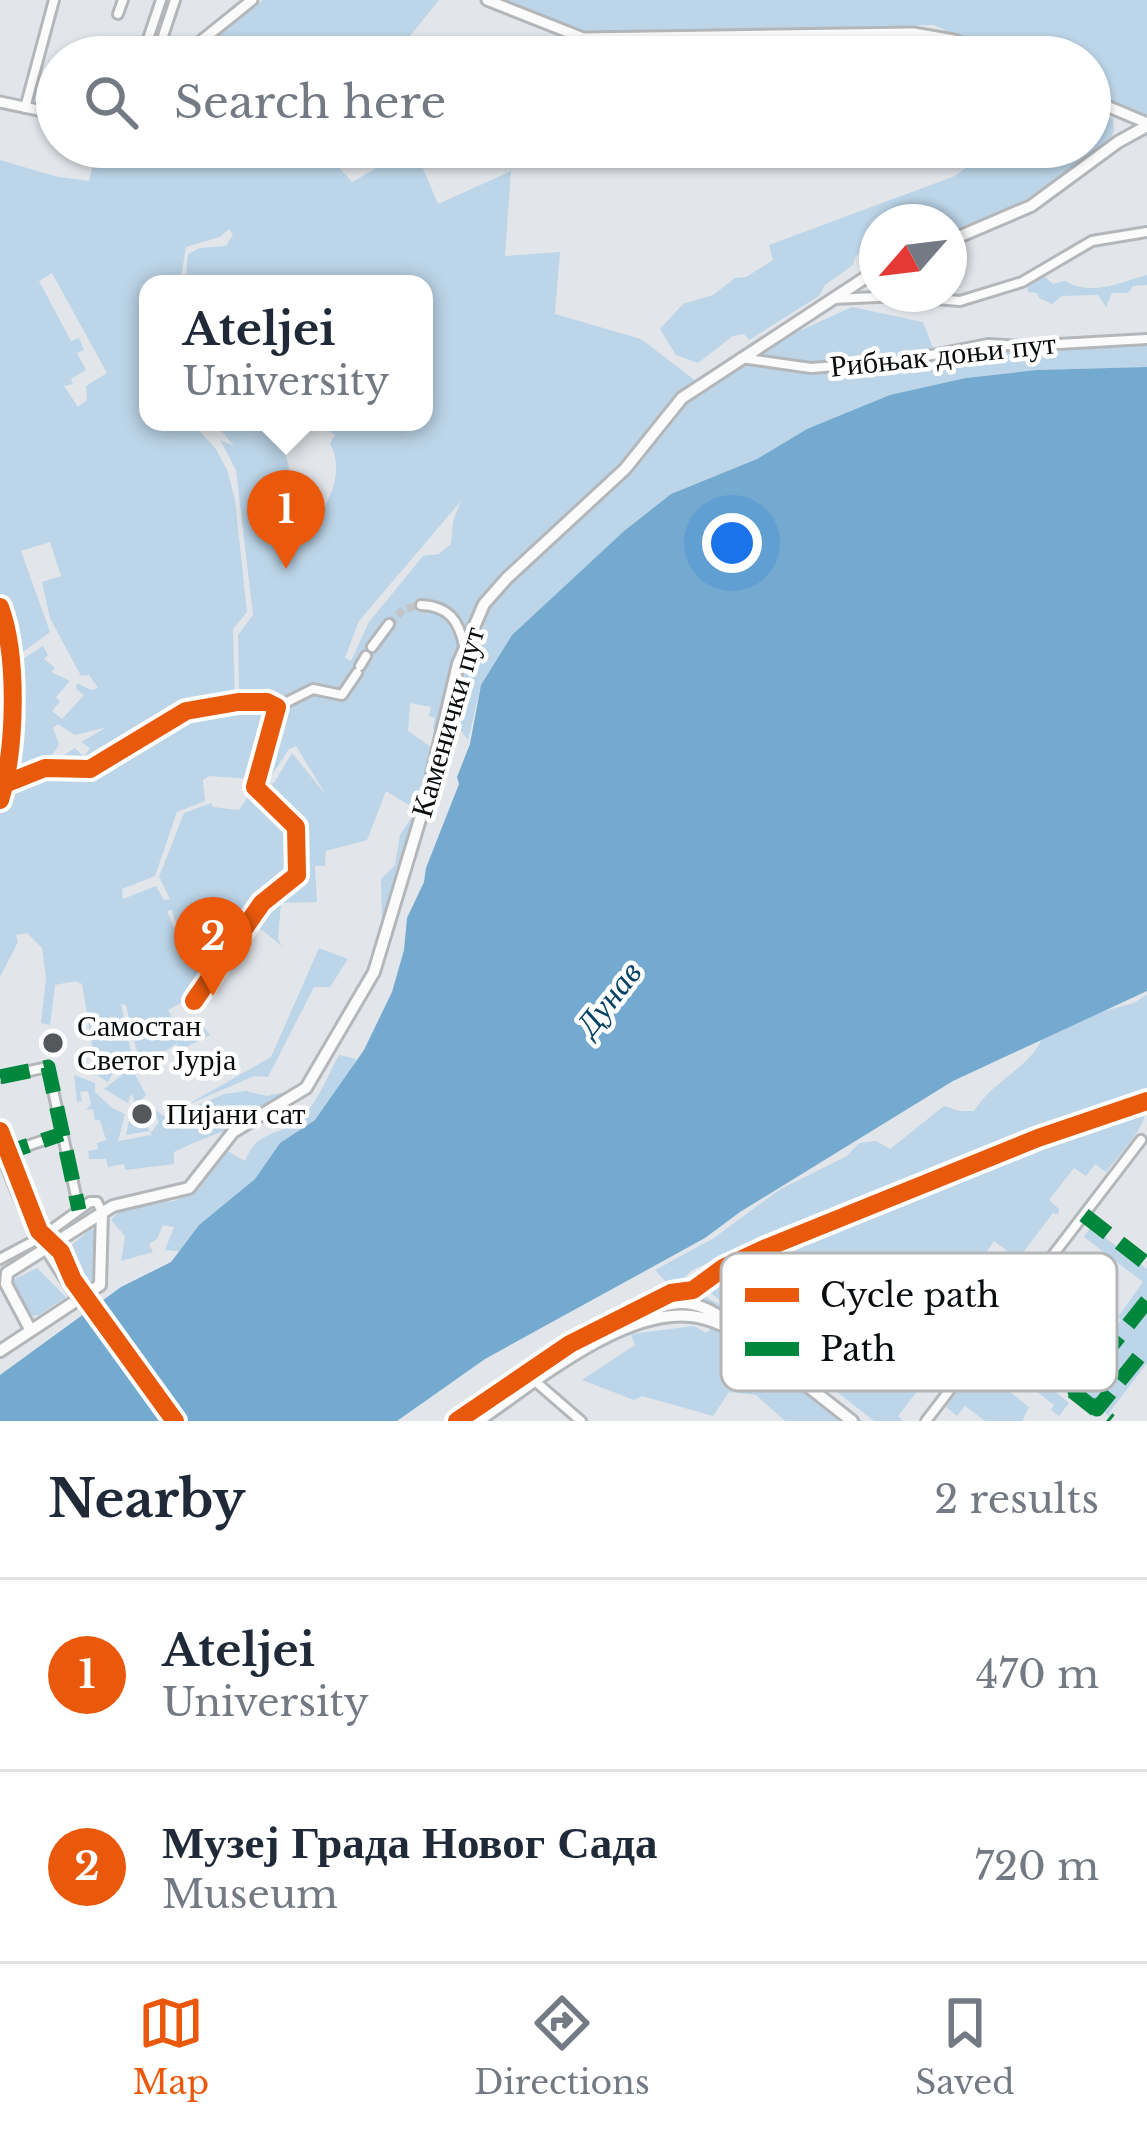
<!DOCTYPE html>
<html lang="en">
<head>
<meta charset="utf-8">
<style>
	:root { --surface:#fff; --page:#f6f6f7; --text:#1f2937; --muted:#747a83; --line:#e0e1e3; --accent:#ea580c }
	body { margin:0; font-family:"Libre Baskerville",serif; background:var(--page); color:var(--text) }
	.compass { position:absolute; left:859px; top:204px; width:108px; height:108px; border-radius:50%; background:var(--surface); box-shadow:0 3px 9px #0004; rotate:242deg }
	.you { position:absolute; left:732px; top:543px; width:42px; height:42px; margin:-30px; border:9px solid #fff; border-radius:50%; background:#1a73e8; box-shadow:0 0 0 18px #1a73e833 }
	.badge { display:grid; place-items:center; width:78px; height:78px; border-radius:50%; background:var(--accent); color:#fff; font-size:39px; font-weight:700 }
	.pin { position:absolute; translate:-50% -99px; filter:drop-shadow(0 3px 6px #0008) }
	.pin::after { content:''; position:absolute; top:63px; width:42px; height:36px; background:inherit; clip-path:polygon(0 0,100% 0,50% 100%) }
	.popup { position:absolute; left:139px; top:275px; width:294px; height:156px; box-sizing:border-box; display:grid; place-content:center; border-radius:24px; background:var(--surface); filter:drop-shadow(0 3px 9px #0005); font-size:39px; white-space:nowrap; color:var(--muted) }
	.popup b { font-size:45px; color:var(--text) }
	.popup::after { content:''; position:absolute; left:50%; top:100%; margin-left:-24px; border:24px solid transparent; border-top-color:var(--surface) }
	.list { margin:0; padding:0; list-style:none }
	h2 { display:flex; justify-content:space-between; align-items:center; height:156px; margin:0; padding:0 48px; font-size:51px }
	h2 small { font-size:39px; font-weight:400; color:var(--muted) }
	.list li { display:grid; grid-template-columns:78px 1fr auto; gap:36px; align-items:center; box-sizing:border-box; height:192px; padding:0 48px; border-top:3px solid var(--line) }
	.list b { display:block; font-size:45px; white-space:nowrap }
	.list p { margin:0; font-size:39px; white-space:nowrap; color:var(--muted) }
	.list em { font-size:39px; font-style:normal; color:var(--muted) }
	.icon { flex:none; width:66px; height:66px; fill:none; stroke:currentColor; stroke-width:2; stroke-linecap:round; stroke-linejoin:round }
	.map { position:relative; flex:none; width:1147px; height:1421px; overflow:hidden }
	.search { position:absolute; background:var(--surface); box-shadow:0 3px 9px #0004; left:36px; right:36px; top:36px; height:132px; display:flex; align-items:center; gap:30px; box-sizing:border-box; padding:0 42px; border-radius:66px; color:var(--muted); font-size:45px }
	.sheet { height:540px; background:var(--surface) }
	nav { display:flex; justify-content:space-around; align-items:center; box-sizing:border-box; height:168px; border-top:3px solid var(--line); background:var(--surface); font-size:33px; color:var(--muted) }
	nav a { display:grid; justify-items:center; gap:6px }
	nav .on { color:var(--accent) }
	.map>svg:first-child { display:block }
	.green { fill:#bcd5e8; fill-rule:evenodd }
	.water { fill:#74aacf }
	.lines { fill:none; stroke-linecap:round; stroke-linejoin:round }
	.minor-tunnel { stroke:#c1c5c9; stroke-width:8; stroke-dasharray:8 4; stroke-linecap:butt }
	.minor-casing { stroke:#b4b7ba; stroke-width:14 }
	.tertiary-casing { stroke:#b4b7ba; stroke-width:15 }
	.secondary-casing { stroke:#b4b7ba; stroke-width:16 }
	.minor { stroke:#fbfbfc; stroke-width:8 }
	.tertiary { stroke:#fbfbfc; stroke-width:9 }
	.secondary { stroke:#fbfbfc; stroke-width:10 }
	.secondary-bridge-casing { stroke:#b4b7ba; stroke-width:16; stroke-linecap:butt }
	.secondary-bridge { stroke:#fbfbfc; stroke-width:10 }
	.quiet { stroke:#00873e; stroke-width:15; stroke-dasharray:30 15; stroke-linecap:butt }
	.cycleway-casing { stroke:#fff; stroke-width:26 }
	.cycleway { stroke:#e8590c; stroke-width:18 }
	.poi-dot { fill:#55585b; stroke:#fff; stroke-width:4.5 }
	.labels { text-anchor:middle; stroke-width:9; stroke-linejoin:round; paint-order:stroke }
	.street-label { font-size:30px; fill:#090c0e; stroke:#fff }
	.poi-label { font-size:30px; fill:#090c0e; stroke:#fff; text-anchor:start }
	.water-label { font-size:33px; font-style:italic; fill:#054366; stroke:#fff }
	.key { fill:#fff; stroke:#b5b6b7; stroke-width:3 }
	.key-label { font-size:33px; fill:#090c0e }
</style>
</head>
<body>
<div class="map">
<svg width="1147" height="1421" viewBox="0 0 1147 1421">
	<rect width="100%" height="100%" fill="#e2e6ea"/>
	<path class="green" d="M263 0H439L393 57H194Z
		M502 0H1147V116L1090 93V57H1003L934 25 601 34 580 31Z
		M1090 110 1113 119 1114 131 1109 141 1012 209 949 231V222H877V256L862 252 855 257 853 265 825 285 819 296 749 340 744 334 733 336 698 363 676 355 660 329 683 304 713 295 735 278 746 277 773 260 769 245 955 176 992 147H1090Z
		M97 147H321L352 182 414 147 438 204 511 171 505 256 560 252 555 314 641 339 696 381 646 441 476 613 464 636 438 736 433 728 435 718 429 716 431 707 410 703 408 731 434 749 432 769 379 944 375 943 382 918 381 879 395 865 400 835 411 818 409 805 386 791 367 840 326 851 325 866H315L317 902 281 903 278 939 282 946 259 928 256 930 250 927 264 905 270 903H259L224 951 175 921 172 910 167 911 173 926 220 957 196 995 168 1010 183 1038 204 1027 210 1035 180 1050 176 1044 161 1054 163 1060 148 1070 140 1065 126 1005 121 1004 136 1076 146 1095 135 1106 151 1133 159 1122 151 1104 161 1115 171 1117 224 1094 246 1091 267 1096 294 1090C266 1121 211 1133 174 1152V1164L125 1170 124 1164 108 1167 106 1159H89L88 1151 98 1149 97 1143 106 1140 100 1120H95L93 1109 86 1110 91 1104 88 1091 80 1092 82 1101 77 1102 74 1075 95 1083V1092L112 1108 125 1114 118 1141 152 1135 149 1131 126 1135 134 1098 131 1094 128 1103 104 1089 122 1075 119 1061 108 1082 97 1075 82 984 76 981 55 985 50 1025 41 1023 46 978 42 948 27 933 16 935 18 942 0 977V805C33 754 50 787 89 774 109 767 127 750 144 739 181 714 225 704 269 705 278 728 261 756 252 779L209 776 203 780 205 801 177 812 155 876 122 889 123 899 156 886 164 900 170 899 159 877 184 813 211 803 213 807 239 810 252 791 291 822 300 865 298 827 260 788V784L274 783 292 753 326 795 296 746 289 749 268 781 262 780 286 711 295 703 239 697 238 635 253 615 236 470 220 440 234 446 214 422H278L296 497 317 511H322C335 490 342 466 330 443L335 435 315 422H424V284H185L188 254 200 248 226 246 233 235 229 229 220 237 186 247 180 284H148V422H191L216 449 227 470 235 500 247 612 233 629 235 698 179 710 92 766H52V763L75 748 84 757 90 748 81 742 107 727 75 735 58 724 53 728 59 744C51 762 27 776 7 778 11 756 10 672 19 663 25 657 35 651 43 646L48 655 44 659 55 668 51 672 70 681 56 697 60 702 52 711 62 719 84 695 76 689 77 683 91 690 98 688 89 675 81 676 50 618 42 582 61 576 50 542 21 551 50 632 15 658 5 649 0 636V160L58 177 89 181ZM52 273 107 373 86 386 87 400 78 407 64 386 73 384 71 379 86 370 77 353 84 350 79 338 71 341 39 281ZM461 501 453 521 451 544 439 554 423 556 369 622 351 661 345 658 359 621Z
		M1147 275V285L1133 286 1128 293H1112L1106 307 1098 295 1062 296 1052 304 1039 298 1037 293 1028 292 1027 284 1044 276 1053 284 1065 281C1093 297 1120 282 1147 275Z
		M852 307 923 322 936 355 808 364 759 356 795 333Z
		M1115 342 1147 343V367L1037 370 966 378 807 429 757 459 671 494 624 531 512 635 481 685 468 740 452 719 465 661 488 606 511 580 624 478 686 400 735 367 744 365 810 374 894 367 974 354 991 347 1036 350Z
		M319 948 348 959 330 987H314L268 1077 254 1076 185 1106 271 1057Z
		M1147 994V1089C992 1143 841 1203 692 1270L685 1277 667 1283 655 1270 714 1238 779 1190 847 1156 859 1143 876 1141 890 1149 944 1106 960 1111H974C991 1082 1033 1065 1042 1038L1097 1013 1134 1003Z
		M339 1055 356 1059 353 1068 315 1120 280 1143 255 1179 199 1225 179 1251 165 1250 174 1227 163 1225 157 1239 149 1244 153 1252 121 1261 125 1236 111 1220 122 1208 174 1201 198 1190 226 1150 245 1161C258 1126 285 1138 304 1115 319 1099 328 1075 339 1055Z
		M1147 1103C1147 1128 1121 1152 1106 1172L1095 1164 1086 1176 1074 1168 1049 1200 1059 1209 1058 1215 1053 1213 1018 1259 994 1241 982 1259 944 1265 917 1300 960 1336 898 1416 903 1421H874L702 1286C750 1252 807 1233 861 1211 956 1173 1050 1135 1147 1103Z
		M1091 1227 1147 1269V1363L1109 1413 1112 1418 1000 1330 1019 1303 1032 1313 1022 1327 1044 1344 1057 1328 1078 1340 1093 1320 1112 1333 1121 1320 1118 1317 1143 1282 1084 1237Z
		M91 1229 96 1232C91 1253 101 1277 84 1292L67 1267 63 1252Z
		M37 1268 66 1297 39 1315 32 1316 11 1281Z
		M671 1293 702 1295 717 1303 863 1421H853L699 1304 635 1317 468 1421H452L519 1375Z
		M694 1326 706 1333 713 1326 731 1335 843 1421H785L756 1395 729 1392 713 1416 642 1396 634 1400 582 1380 635 1345 631 1334Z
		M1010 1354 1069 1403 1059 1416 1051 1410 1054 1405 999 1362 991 1372 979 1363 983 1357Z
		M977 1366 1029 1407 1022 1421H985L965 1406 957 1416 946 1407Z"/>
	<path class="water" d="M1147 367V991L953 1081 740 1212 705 1238 485 1359 397 1421H0V1375L121 1287 171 1262 199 1225 255 1179 280 1143 315 1120 364 1050 392 992 404 950 407 918 424 882 426 868 459 784 457 777 470 744 481 685 512 635 624 531 671 494 757 459 807 429 890 395 966 378 1037 370Z"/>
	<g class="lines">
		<path class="minor-tunnel" d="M389 624 404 609 421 605
			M262 903 294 880 298 865"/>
		<defs>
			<path id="minor" d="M118 14 123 0
				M142 57 161 0
				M156 57 175 0
				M25 108 54 0
				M832 299 900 296 960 301 1022 282 1092 241 1147 232
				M741 358 811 368 901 361 988 344 1023 346 1147 339
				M421 605C448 606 459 620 464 646
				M372 647 389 624
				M360 666 366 656
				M277 707 313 689 342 695 357 673
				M0 786 45 768 90 769 186 711 238 702H267L277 707V715L255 787 294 824 298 865
				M194 1001 262 903
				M0 1077 48 1067 79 1210
				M1 1155 62 1134
				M46 1234 90 1202H97L102 1212
				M0 1259 32 1242
				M536 1382 581 1421
				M926 1421 1141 1140"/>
			<path id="tertiary" d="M487 0 583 38 913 33 954 40 993 57
				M181 57 252 0
				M1090 99 1147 123
				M0 102 57 114"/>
			<path id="secondary" d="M949 241 1031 206 1118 142 1147 126
				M0 651 6 702 0 771
				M0 1146C20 1204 40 1243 76 1293
				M635 1318C670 1299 695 1296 727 1322
				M30 1329 6 1284 7 1273 113 1206 189 1188 233 1132 306 1088 374 972 427 796 458 664 484 604 507 578 625 469 682 398 877 270
				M741 1334 852 1421
				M0 1351 100 1285 102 1212
				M129 1365 169 1421
				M478 1421C533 1384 622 1308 691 1316 710 1318 726 1327 742 1335"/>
		</defs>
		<use href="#minor" class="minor-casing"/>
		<use href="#tertiary" class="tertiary-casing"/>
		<use href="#secondary" class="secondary-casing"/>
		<use href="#minor" class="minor"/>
		<use href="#tertiary" class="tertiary"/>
		<use href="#secondary" class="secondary"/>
		<defs>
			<path id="secondary-bridge" d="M76 1293 129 1365"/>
		</defs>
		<use href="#secondary-bridge" class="secondary-bridge-casing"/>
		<use href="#secondary-bridge" class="secondary-bridge"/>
		<path class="quiet" d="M0 1077 48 1067 79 1210
			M0 1155 62 1134
			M1084 1215 1147 1264
			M1147 1301 1075 1392 1097 1409 1147 1347
			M1002 1335 1110 1421
			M987 1354 1020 1349 1015 1318"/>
		<defs>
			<path id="cycleway" d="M0 607C18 656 16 749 0 800
				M0 786 45 768 90 769 186 711 238 702H267L277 707 255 787 296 827 297 875 262 903 194 1001
				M0 1131 39 1231 61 1252 73 1280 175 1421
				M457 1421 570 1344 671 1293 693 1290 723 1268 766 1248 1038 1138 1147 1101"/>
		</defs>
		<use href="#cycleway" class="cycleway-casing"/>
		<use href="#cycleway" class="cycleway"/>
	</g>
	<g class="poi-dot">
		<circle cx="53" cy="1043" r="12"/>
		<circle cx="142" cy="1114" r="12"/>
	</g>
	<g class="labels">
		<g class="street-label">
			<text transform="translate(943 355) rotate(-6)" y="10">Рибњак доњи пут</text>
			<text transform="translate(448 722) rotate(-74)" y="10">Каменички пут</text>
		</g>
		<g class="poi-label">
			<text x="77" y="1036">Самостан<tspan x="77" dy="34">Светог Јурја</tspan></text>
			<text x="166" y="1124">Пијани сат</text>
		</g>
		<g class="water-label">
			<text transform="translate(608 998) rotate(-52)" y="12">Дунав</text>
		</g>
	</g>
	<rect x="721" y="1253" width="396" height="138" rx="18" class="key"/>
	<rect x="745" y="1288" width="54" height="14" fill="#e8590c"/>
	<rect x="745" y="1342" width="54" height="14" fill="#00873e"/>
	<g class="key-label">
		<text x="820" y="1307">Cycle path</text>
		<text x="820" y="1361">Path</text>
	</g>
</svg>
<svg class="compass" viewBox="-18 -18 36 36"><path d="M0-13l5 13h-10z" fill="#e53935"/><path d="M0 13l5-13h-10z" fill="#747a83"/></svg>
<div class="you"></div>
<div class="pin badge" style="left:286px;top:569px">1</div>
<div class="popup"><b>Ateljei</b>University</div>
<div class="pin badge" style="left:213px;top:996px">2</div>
<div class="search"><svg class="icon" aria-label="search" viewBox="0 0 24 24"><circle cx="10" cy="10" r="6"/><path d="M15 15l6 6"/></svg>Search here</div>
</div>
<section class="sheet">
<h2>Nearby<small>2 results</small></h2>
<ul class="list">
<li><span class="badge">1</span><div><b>Ateljei</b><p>University</p></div><em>470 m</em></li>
<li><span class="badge">2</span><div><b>Музеј Града Новог Сада</b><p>Museum</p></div><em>720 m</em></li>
</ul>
</section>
<nav>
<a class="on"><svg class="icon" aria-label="map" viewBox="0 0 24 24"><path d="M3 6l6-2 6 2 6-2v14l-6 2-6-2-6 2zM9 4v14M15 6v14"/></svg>Map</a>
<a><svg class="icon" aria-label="directions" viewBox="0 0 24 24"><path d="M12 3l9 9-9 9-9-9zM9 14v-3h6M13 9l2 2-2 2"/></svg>Directions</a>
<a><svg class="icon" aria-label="saved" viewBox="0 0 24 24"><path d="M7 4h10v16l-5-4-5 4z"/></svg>Saved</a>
</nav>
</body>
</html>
